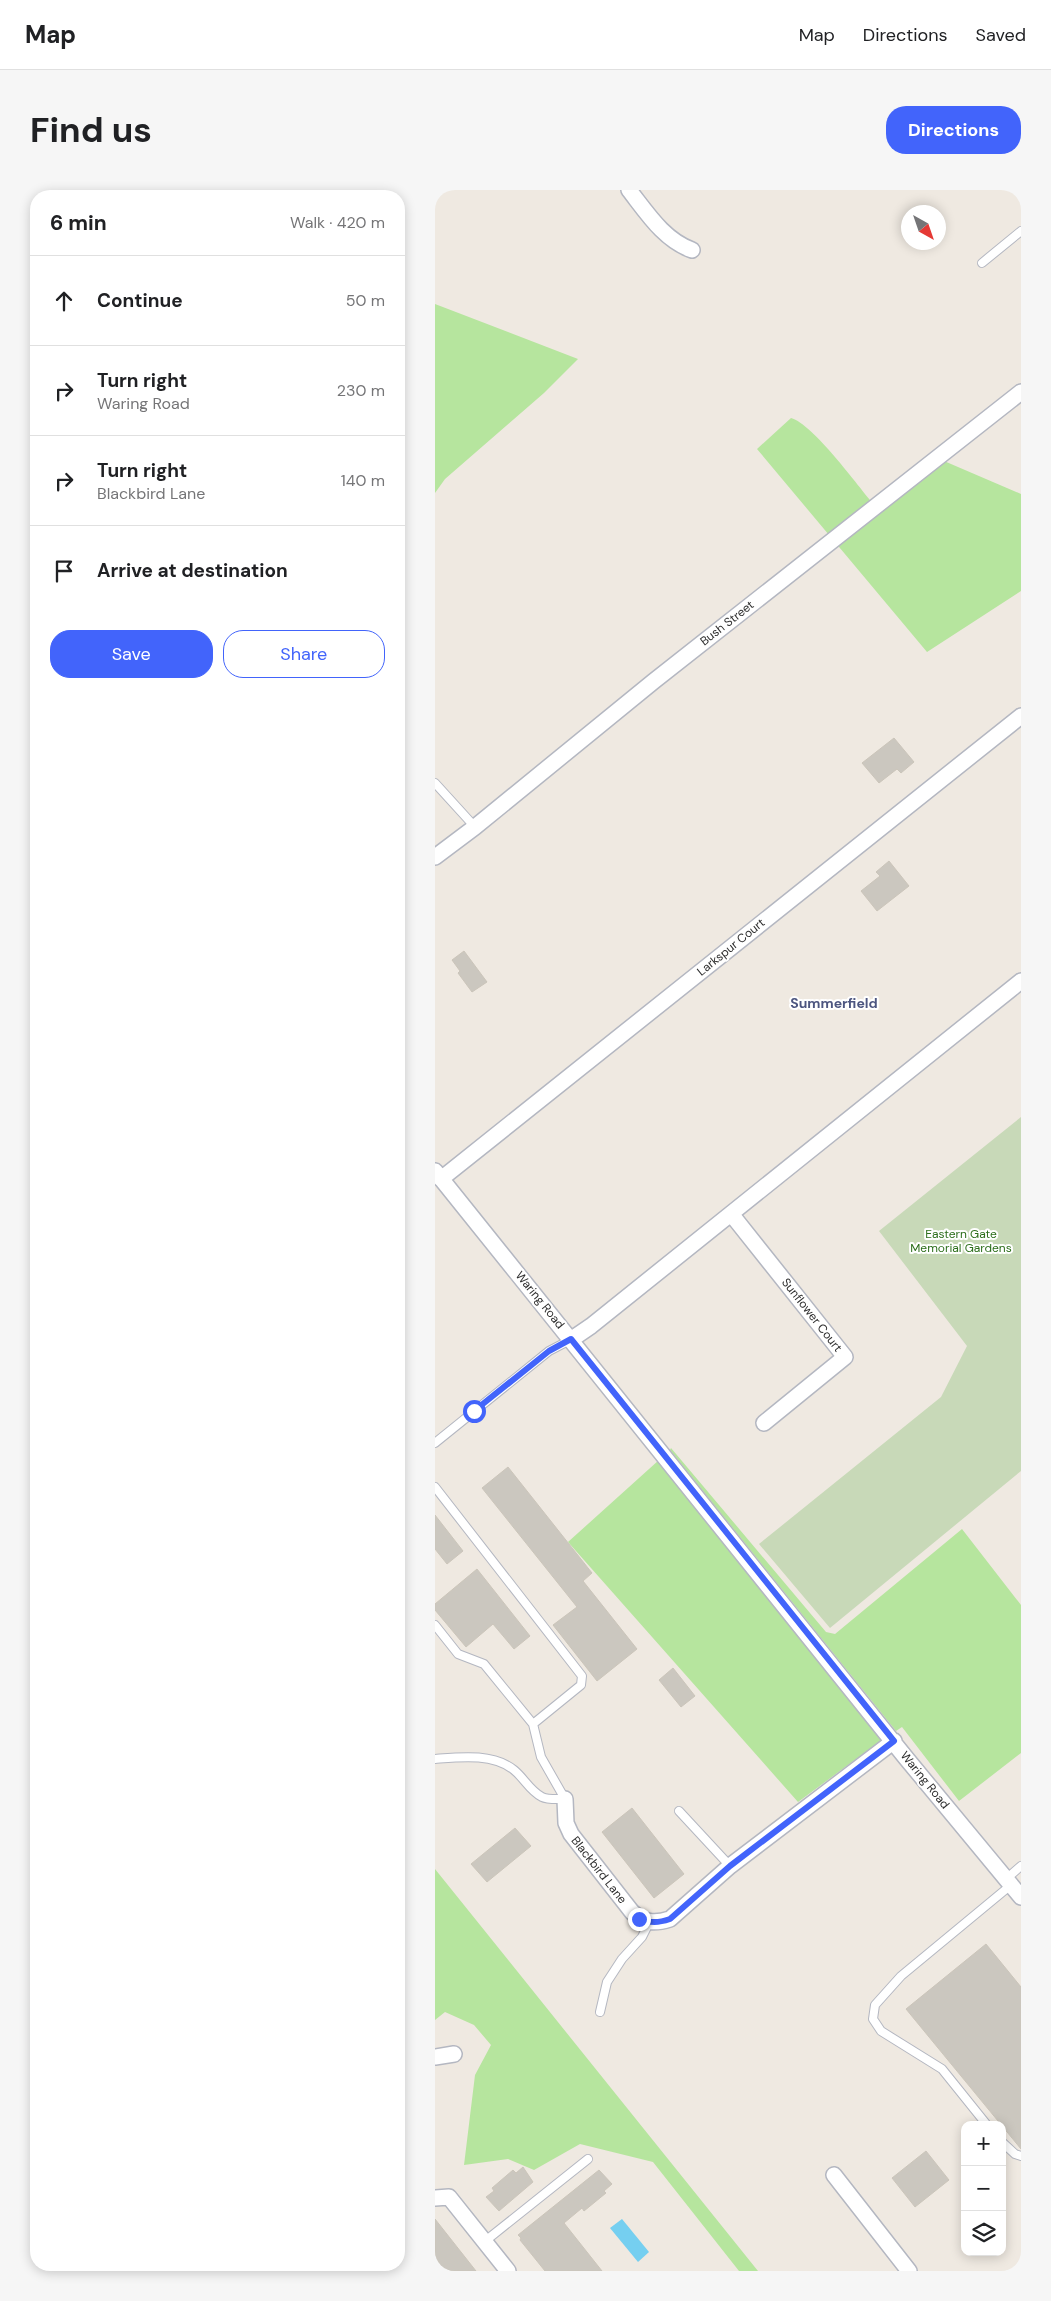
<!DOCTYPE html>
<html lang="en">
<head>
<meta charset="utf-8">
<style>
	:root { --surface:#fff; --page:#f6f6f6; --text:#202124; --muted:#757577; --line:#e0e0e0; --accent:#4264fb }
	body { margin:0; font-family:"DM Sans",sans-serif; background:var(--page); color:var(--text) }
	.controls { position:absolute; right:15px; bottom:15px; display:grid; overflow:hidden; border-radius:10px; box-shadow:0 2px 12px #0003 }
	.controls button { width:45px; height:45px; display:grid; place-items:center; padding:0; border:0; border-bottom:1px solid var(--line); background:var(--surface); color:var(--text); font:25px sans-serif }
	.compass { position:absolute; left:466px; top:15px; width:45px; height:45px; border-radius:50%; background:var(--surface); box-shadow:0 2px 12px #0003; rotate:140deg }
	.stop { position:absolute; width:15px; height:15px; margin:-11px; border:4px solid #4264fb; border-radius:50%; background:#fff }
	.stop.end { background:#4264fb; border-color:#fff; box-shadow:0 1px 5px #0008 }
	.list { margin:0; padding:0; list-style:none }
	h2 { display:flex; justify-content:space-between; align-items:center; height:65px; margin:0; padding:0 20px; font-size:21px }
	h2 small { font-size:16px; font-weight:400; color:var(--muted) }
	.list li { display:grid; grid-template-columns:32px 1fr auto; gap:15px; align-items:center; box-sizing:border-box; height:90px; padding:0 20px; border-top:1px solid var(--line) }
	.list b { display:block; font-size:19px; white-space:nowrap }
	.list p { margin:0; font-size:16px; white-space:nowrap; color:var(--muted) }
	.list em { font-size:16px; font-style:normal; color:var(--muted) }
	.actions { display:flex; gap:10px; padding:15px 20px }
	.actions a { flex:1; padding:11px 0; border:1px solid var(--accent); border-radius:20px; text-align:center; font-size:18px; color:var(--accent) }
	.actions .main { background:var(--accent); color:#fff }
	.icon { flex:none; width:28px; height:28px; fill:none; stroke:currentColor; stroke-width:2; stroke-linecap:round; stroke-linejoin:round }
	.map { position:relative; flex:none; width:586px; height:2081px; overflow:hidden; border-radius:20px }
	header { display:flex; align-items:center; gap:30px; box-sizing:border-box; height:70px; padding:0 25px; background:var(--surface); border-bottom:1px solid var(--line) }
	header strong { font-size:24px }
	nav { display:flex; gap:28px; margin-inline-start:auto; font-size:18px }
	.intro { display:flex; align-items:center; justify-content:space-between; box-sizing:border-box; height:120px; padding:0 30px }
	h1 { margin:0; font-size:35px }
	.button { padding:12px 22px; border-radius:20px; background:var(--accent); color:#fff; font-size:18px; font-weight:700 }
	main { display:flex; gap:30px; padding:0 30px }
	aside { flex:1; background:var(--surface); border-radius:20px; box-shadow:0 2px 12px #0003 }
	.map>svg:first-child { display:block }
	.green { fill:#b6e59e }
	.cemetery { fill:#c8d9b8 }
	.water { fill:#75cff0 }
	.building { fill:#cbc7bf; stroke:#cbc5ba }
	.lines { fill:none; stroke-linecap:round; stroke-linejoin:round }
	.lane-casing { stroke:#b4b7c1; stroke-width:10 }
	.street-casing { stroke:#b4b7c1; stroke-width:18 }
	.lane { stroke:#fff; stroke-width:8 }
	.street { stroke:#fff; stroke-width:15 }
	.route { stroke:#4264fb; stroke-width:6 }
	.labels { text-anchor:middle; stroke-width:4; stroke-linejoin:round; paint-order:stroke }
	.street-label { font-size:12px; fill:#2e2e2e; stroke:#fff }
	.park-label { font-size:12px; fill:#2c6e1b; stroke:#fff }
	.neighbourhood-label { font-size:14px; font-weight:bold; fill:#4d5680; stroke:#fff }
</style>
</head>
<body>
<header>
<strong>Map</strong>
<nav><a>Map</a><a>Directions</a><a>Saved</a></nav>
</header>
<div class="intro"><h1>Find us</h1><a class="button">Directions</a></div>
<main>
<aside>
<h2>6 min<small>Walk · 420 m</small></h2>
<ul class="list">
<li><svg class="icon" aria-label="ahead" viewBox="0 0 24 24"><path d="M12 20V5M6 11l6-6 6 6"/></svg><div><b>Continue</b></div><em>50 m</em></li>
<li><svg class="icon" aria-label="right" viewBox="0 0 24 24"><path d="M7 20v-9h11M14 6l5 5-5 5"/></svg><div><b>Turn right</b><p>Waring Road</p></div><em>230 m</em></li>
<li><svg class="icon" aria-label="right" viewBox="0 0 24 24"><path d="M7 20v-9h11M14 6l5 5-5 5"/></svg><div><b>Turn right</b><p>Blackbird Lane</p></div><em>140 m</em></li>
<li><svg class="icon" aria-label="arrive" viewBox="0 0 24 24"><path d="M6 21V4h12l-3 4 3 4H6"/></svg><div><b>Arrive at destination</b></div></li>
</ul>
<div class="actions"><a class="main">Save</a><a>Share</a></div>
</aside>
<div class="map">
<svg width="586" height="2081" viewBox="0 0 586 2081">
	<rect width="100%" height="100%" fill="#efe9e1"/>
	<path class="green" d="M0 114 143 169 109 203 10 289 0 303Z
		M356 228C378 234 423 296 440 316L502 268 586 304V401L492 462 322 259Z
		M236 1258 391 1442 400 1444 527 1339 586 1415V1563L524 1611 467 1537 461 1541 235 1260Z
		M224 1270 448 1549 363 1612 133 1352Z
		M0 1679 323 2081H304L218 1972 145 1954 99 1980 73 1969 29 1975 40 1885 56 1855 39 1835 10 1822 0 1830Z"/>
	<path class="cemetery" d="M586 927V1281L395 1438 324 1354 506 1207 532 1156 444 1041Z"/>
	<path class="water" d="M187 2029 214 2062 203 2072 175 2038Z"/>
	<path class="building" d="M459 548 479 572 466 583 462 579 444 593 427 573Z
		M454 671 474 696 442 721 426 701 445 686 441 682Z
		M29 761 52 792 37 802 23 783 25 781 17 770Z
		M73 1277 157 1383 148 1391 202 1459 162 1491 118 1435 142 1417 47 1298Z
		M0 1325 28 1361 12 1374 0 1359Z
		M42 1379 95 1446 79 1459 58 1434 31 1457 0 1420V1414Z
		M238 1478 260 1506 246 1517 224 1490Z
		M197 1618 249 1684 219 1708 167 1642Z
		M80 1638 96 1656 52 1692 36 1674Z
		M551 1754 586 1797V1959L471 1819Z
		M491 1961 514 1990 480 2017 457 1988Z
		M88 1977 98 1992 64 2021 51 2007 59 2001 57 1998 78 1980 81 1983Z
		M164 1980 177 1994 169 2001 171 2003 149 2021 147 2018 129 2033 167 2081H110L85 2050 86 2048 83 2045Z
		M0 2029 41 2081H0Z"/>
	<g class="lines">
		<defs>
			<path id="lane" d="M547 73 586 41
				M0 593 40 637
				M0 1253 114 1161 137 1149
				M0 1297 147 1486 146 1495 98 1534 106 1567 130 1609
				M0 1435 23 1464 49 1474 98 1534
				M0 1569C25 1567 58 1563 79 1580 89 1588 95 1601 107 1607 113 1610 123 1609 130 1609
				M244 1621 295 1676
				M571 1689 586 1676
				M165 1822 172 1792 187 1769 207 1747 214 1733
				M552 1935 507 1879 446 1841 438 1829 440 1815 466 1786 576 1695
				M567 1952 580 1964 586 1966
				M49 2052 153 1969"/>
			<path id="street" d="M194 0C212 23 229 50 257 60
				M0 667 40 637 219 491 586 202
				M0 981 471 1568 586 1707
				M6 989 586 526
				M297 1025 410 1167 329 1233
				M137 1149 156 1136 586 791
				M130 1609 131 1633 136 1644 197 1722C209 1733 219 1734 235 1729L295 1676 459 1551
				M0 1867 19 1864
				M399 1985 474 2081
				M0 2008 14 2007 73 2081"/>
		</defs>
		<use href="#lane" class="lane-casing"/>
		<use href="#street" class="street-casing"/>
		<use href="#lane" class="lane"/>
		<use href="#street" class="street"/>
	</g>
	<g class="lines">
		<path class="route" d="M39 1221 114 1161 136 1149 459 1551 295 1676 235 1729C223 1733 216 1733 204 1729"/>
	</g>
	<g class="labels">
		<g class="street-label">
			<text transform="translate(292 433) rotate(-38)" y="4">Bush Street</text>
			<text transform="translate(296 757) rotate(-39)" y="4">Larkspur Court</text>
			<text transform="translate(105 1110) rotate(51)" y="4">Waring Road</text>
			<text transform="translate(377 1125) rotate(52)" y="4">Sunflower Court</text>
			<text transform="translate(490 1590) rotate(51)" y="4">Waring Road</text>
			<text transform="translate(164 1680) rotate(52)" y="4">Blackbird Lane</text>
		</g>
		<g class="park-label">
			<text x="526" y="1048">Eastern Gate<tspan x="526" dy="14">Memorial Gardens</tspan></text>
		</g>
		<g class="neighbourhood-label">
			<text x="399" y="818">Summerfield</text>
		</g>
	</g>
</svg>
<div class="controls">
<button>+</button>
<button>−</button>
<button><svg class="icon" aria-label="layers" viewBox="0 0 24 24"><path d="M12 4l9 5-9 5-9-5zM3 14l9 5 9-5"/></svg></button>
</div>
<svg class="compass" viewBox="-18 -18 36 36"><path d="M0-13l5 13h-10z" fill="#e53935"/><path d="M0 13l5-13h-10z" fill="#757577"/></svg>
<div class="stop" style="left:39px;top:1221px"></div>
<div class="stop end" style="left:204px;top:1729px"></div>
</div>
</main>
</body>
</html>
